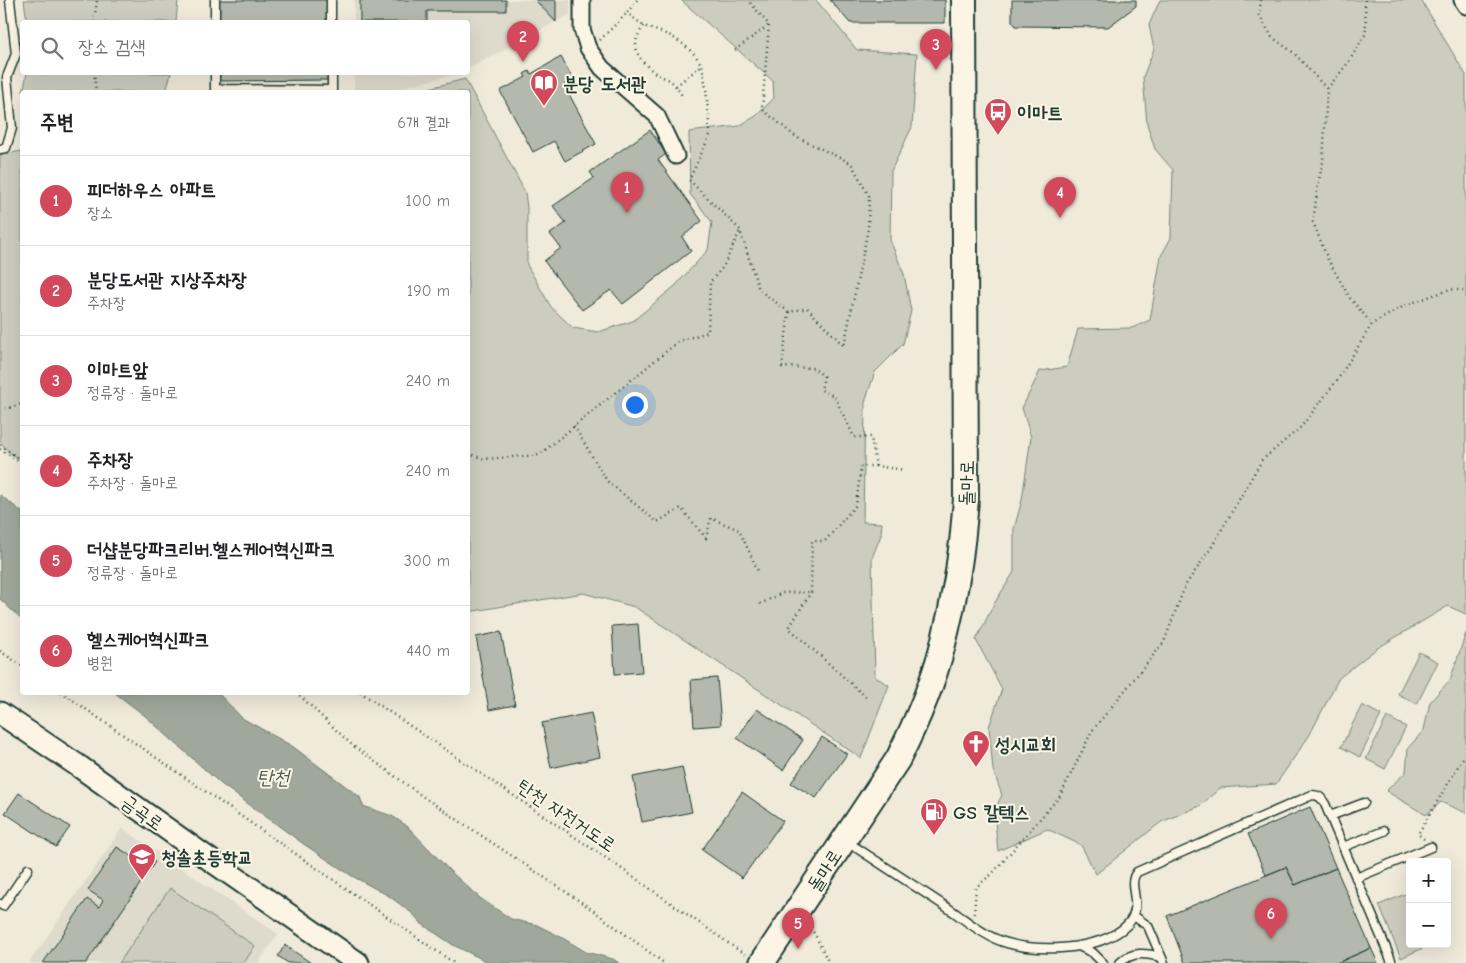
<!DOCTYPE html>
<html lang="ko">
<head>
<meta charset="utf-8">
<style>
	:root { --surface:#fff; --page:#f2f2f2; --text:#202124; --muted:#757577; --line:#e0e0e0; --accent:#d1495b }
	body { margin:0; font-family:"Comic Neue","Poor Story",sans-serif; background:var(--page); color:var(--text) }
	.controls { position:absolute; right:15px; bottom:15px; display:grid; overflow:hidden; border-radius:5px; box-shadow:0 5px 20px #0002 }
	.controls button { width:45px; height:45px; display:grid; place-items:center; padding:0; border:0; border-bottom:1px solid var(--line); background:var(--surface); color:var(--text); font:25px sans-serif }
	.you { position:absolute; left:634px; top:404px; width:18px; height:18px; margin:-12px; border:4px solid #fff; border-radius:50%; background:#1a73e8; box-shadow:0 0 0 8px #1a73e833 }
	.badge { display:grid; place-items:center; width:32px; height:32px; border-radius:50%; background:var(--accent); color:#fff; font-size:16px; font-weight:700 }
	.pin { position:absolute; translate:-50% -41px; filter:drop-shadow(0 1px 2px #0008) }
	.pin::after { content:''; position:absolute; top:26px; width:18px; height:15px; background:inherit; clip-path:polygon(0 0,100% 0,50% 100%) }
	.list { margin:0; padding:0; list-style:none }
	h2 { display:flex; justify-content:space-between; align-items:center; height:65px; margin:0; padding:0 20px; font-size:21px }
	h2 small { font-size:16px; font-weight:400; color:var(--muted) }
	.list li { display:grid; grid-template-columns:32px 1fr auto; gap:15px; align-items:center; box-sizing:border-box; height:90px; padding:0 20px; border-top:1px solid var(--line) }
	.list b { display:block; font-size:19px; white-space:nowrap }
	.list p { margin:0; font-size:16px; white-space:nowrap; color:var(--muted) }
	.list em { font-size:16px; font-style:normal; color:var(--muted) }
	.icon { flex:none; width:28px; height:28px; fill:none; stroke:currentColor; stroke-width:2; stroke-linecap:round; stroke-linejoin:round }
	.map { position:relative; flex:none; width:1466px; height:963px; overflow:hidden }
	.search { position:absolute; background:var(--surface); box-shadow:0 5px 20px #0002; left:20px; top:20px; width:450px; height:55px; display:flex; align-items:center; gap:12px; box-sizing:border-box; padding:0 18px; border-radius:5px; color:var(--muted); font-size:19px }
	.panel { position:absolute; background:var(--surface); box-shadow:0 5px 20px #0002; left:20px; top:90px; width:450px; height:605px; border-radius:5px }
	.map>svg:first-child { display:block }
	.built { fill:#dedbcc }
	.green { fill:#cccdbf; stroke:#76857a }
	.water { fill:#9fa89a; stroke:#6c7d71 }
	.building { fill:#b5b9ad; stroke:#1f3d34 }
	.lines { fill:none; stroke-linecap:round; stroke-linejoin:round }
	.lane-casing { stroke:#1f3d34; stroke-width:11 }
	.street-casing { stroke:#1f3d34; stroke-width:19 }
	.secondary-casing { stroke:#1f3d34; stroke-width:25 }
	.primary-casing { stroke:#1f3d34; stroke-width:28 }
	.path { stroke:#1f3d34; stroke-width:2.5; stroke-dasharray:1 4; stroke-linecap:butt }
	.lane { stroke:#fcf5e5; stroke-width:8 }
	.street { stroke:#fcf5e5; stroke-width:15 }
	.secondary { stroke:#fcf5e5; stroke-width:21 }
	.primary { stroke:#fcf5e5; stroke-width:24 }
	.labels { text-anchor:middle; stroke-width:4; stroke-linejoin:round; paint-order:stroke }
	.poi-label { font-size:19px; font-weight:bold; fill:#1f3d34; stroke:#fcf5e5; text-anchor:start }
	.street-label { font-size:19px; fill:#1f3d34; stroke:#fcf5e5 }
	.water-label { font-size:20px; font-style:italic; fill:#455d53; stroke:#fcf5e5 }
</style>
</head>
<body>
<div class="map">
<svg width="1466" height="963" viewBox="0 0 1466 963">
	<rect width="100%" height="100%" fill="#efeada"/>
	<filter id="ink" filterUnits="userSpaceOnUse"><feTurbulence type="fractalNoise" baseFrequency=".02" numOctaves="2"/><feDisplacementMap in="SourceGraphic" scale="10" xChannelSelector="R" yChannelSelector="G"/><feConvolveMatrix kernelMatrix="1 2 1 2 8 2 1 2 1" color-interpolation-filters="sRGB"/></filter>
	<g filter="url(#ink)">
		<path class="built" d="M354 0H570V14L468 69V22H354Z
			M354 73V72L460 73 383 92H354Z
			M122 828 278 934 258 963H29Z"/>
		<path class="green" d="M24 0H178L176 22H27Z
			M681 0H816L857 50 917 54 912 127 891 171 890 240 904 274 911 311 903 344 875 372 865 402 863 522 882 523 881 535 872 558 875 677 889 685 861 758 635 607 583 593 468 612V92H414L465 79 525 192 527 208V265L551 307 573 328 598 332 633 321 675 286 708 250 712 222 690 194 689 132 739 126 756 116 774 98 773 81Z
			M1160 0H1421L1466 75V614L1448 606 1376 649 1339 678 1309 736 1276 784 1220 788 1200 806 1161 822 1096 874 1081 845 1047 829 998 851 994 811 1002 795 993 770 989 727 1002 689 976 640 994 604 1014 572V529L1022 500 1031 437 1022 408 1040 371 1067 367 1078 329 1132 328 1150 320 1161 256 1171 238 1173 170 1155 149 1147 124 1143 77 1154 49 1149 25Z
			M27 73V72L171 73 166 92H23Z
			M22 151V461L9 452 0 442V155Z
			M1466 633V813L1441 802 1426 815 1386 791 1406 772 1408 748 1424 730 1430 702 1450 680Z
			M1419 652 1438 662 1417 704 1398 694Z
			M1362 705 1381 715 1360 757 1341 747Z
			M1387 717 1406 727 1385 769 1366 759Z
			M170 888 255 946 244 963H119Z
			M1410 892V944H1432L1401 958 1379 905Z"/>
		<path class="water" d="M0 495 22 512V620L0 599Z
			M115 693H218L242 718 292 746 360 797 363 806 392 816 407 826 451 872 480 898 511 919 537 925 561 937 586 952 613 959 619 963H490L453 945 422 924 413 914 389 896 352 876 305 845 221 784 144 715Z"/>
		<path class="building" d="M218 0H328V22H218Z
			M360 0H506V11H427V22H360Z
			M536 0H556V22L536 1Z
			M830 0H945V23H850Z
			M1012 0H1136V6L1108 27 1016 26 1012 21Z
			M561 57 573 79 564 85 596 144 565 161 554 141 533 152 500 91 526 77 524 74 529 71 531 74Z
			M218 72H328V80L218 81Z
			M650 130 666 154 658 160 702 221 682 237 691 251 623 304 611 290 582 310 544 261 561 248 550 234 566 223 553 206 594 178 590 172Z
			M638 624 642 672 615 674 612 626Z
			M501 632 515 705 489 710 476 637Z
			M717 678 721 725 694 727 691 680Z
			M757 709 803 740 783 770 737 738Z
			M591 713 600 757 551 768 542 723Z
			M822 737 847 754 816 798 791 783Z
			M682 767 692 812 642 822 633 777Z
			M742 792 783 821 742 878 702 850Z
			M19 793 70 827 56 847 5 813Z
			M1310 807 1336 868 1295 885 1286 867 1266 875 1248 834Z
			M117 847 133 857 136 853 140 852 155 862 86 963H43L87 899 99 907 103 900 88 890Z
			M1286 867 1295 885 1336 868 1371 948 1337 963H1185L1167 916Z
			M285 945 311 963H288L278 956Z
			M1371 948 1378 963H1337Z"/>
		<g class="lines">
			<defs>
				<path id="lane" d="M215 0V22
					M331 0V22
					M215 72V89L332 90V72
					M0 149 6 148 12 128 7 77 16 54 10 0
					M1330 816 1364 803
					M846 841C880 863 914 886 948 908 963 918 979 932 996 939 1029 954 1101 952 1127 925 1146 905 1125 886 1137 872L1312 795C1319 795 1322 798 1325 804L1391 960
					M1343 847 1384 831
					M1356 878 1431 847
					M0 904 3 906 28 869
					M1134 916 1148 926 1164 963
					M1079 946 1093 953 1103 963
					M1120 963C1132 951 1146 953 1161 957"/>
				<path id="street" d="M582 0V29L588 48 602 68 657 116 676 156
					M1462 0 1466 6"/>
				<path id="secondary" d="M0 713 80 767 209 859 358 963"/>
				<path id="primary" d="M762 963 898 759C916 723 932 687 942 648 955 599 963 548 966 497L964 0"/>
			</defs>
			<use href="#lane" class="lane-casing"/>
			<use href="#street" class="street-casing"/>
			<use href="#secondary" class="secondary-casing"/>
			<use href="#primary" class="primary-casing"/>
			<path class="path" d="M637 0 627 13 644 26 671 36 683 44 694 54 702 65 706 88 710 135 689 180 740 230 759 290 789 312 807 308 844 346 868 229 869 196 851 163 796 137 762 109 769 25 748 0
				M1261 0 1259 15 1272 37 1294 53 1327 89
				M1365 0 1366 33 1348 63 1327 89 1323 162 1318 184 1313 222 1328 260 1350 298 1372 324
				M94 22 97 0
				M644 26C628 45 638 61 657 74 661 77 667 78 671 81 676 86 679 91 683 97
				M600 40 627 13
				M735 50 769 25
				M94 72 96 92
				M676 86 702 65
				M789 312 782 367 813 368 824 376 821 390 834 396 854 437H871L876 466 905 470
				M5 409 22 404
				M574 426 607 481 657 522 681 508 706 538 711 518 739 530 759 573
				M0 445 22 461
				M0 449 22 464
				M468 454 485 459 539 455 679 341 708 332 710 282 723 267 740 231
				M760 604 782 593 811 592
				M0 651 22 666
				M61 692 454 963
				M296 692 352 745 425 798 587 906 664 963
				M360 692 609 860 747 956
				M866 697 789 628 811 592 812 541H825L856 505 861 466H876
				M1424 839 1418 834 1466 753
				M974 914 976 887 992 874 1060 796 1092 731 1164 642 1185 586 1211 548 1262 460 1301 427 1338 379 1372 324 1404 306 1450 289 1466 291
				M809 923 829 963"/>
			<use href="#lane" class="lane"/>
			<use href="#street" class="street"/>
			<use href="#secondary" class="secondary"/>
			<use href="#primary" class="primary"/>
		</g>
	</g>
	<defs>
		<symbol id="library-pin" viewBox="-11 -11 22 30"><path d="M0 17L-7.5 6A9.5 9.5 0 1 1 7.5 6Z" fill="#d1495b" stroke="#fcf5e5"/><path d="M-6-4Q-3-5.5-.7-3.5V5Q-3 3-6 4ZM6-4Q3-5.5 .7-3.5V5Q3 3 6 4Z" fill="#fff"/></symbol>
		<symbol id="bus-pin" viewBox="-11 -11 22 30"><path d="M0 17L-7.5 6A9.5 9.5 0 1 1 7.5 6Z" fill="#d1495b" stroke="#fcf5e5"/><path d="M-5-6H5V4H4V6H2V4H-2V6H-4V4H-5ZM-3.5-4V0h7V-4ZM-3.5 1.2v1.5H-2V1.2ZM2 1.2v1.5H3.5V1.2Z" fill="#fff"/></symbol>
		<symbol id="church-pin" viewBox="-11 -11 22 30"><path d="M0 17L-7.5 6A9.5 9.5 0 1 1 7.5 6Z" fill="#d1495b" stroke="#fcf5e5"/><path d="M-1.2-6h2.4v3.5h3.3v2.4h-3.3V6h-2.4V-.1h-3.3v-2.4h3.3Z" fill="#fff"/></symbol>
		<symbol id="fuel-pin" viewBox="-11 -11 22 30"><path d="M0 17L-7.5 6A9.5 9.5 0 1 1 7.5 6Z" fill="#d1495b" stroke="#fcf5e5"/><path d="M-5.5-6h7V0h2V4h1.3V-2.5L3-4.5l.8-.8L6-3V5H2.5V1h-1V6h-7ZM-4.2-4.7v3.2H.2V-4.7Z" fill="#fff"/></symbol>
		<symbol id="school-pin" viewBox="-11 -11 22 30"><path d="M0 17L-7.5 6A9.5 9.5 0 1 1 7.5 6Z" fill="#d1495b" stroke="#fcf5e5"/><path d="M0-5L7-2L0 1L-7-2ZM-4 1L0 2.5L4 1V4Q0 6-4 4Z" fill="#fff"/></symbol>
	</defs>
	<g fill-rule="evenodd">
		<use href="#library-pin" x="528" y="67" width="32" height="43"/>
		<use href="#bus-pin" x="982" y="96" width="32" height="43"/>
		<use href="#church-pin" x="960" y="728" width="32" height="43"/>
		<use href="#fuel-pin" x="918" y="796" width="32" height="43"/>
		<use href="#school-pin" x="126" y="841" width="32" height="43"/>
	</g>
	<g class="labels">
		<g class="poi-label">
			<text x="563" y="90">분당 도서관</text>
			<text x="1017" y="119">이마트</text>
			<text x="995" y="751">성시교회</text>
			<text x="953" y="819">GS 칼텍스</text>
			<text x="161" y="864">청솔초등학교</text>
		</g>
		<g class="street-label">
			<text transform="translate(966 483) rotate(-89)" y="7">돌마로</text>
			<text transform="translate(143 812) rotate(36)" y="7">금곡로</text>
			<text transform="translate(567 815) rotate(34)" y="7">탄천 자전거도로</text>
			<text transform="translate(824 870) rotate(-57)" y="7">돌마로</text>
		</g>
		<g class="water-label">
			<text x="273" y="784">탄천</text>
		</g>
	</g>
</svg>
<div class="controls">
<button>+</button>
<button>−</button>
</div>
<div class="you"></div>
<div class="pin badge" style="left:627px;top:213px">1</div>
<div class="pin badge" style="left:523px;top:62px">2</div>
<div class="pin badge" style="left:936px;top:70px">3</div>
<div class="pin badge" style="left:1060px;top:218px">4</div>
<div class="pin badge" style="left:798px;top:949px">5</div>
<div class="pin badge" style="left:1271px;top:939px">6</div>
<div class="search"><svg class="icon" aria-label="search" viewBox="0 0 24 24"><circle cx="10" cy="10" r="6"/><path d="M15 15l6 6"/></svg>장소 검색</div>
<section class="panel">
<h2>주변<small>6개 결과</small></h2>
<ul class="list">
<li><span class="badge">1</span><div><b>피더하우스 아파트</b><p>장소</p></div><em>100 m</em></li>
<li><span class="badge">2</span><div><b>분당도서관 지상주차장</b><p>주차장</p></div><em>190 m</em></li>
<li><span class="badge">3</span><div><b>이마트앞</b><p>정류장 · 돌마로</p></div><em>240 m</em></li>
<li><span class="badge">4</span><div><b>주차장</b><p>주차장 · 돌마로</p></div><em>240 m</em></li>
<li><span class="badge">5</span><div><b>더샵분당파크리버.헬스케어혁신파크</b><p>정류장 · 돌마로</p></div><em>300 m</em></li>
<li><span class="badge">6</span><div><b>헬스케어혁신파크</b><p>병원</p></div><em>440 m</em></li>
</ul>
</section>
</div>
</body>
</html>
